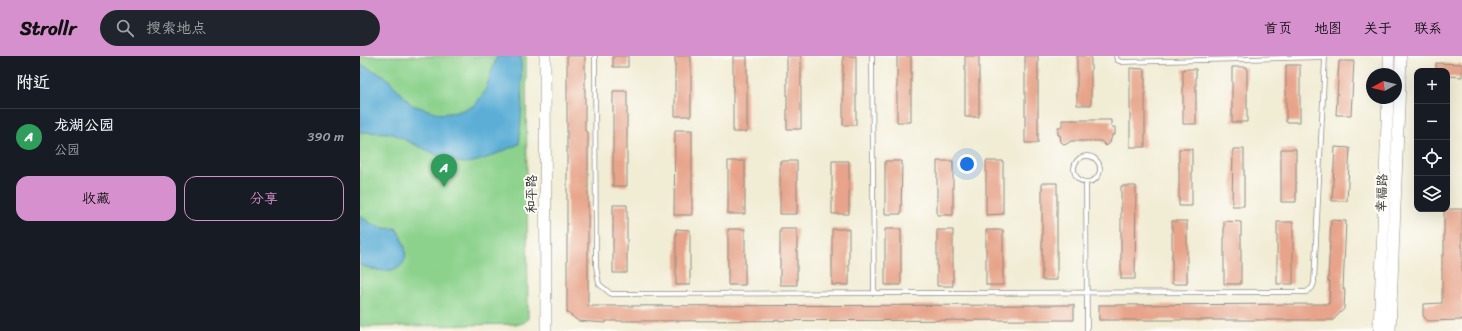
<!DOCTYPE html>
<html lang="zh">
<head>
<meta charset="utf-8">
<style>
	:root { --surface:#171b24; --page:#20242c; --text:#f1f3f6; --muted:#9ea1a6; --line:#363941; --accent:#d690ce }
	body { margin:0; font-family:Sriracha,"LXGW WenKai TC",sans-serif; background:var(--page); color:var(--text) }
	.controls { position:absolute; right:12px; top:12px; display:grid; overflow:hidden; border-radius:8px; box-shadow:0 4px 16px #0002 }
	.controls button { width:36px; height:36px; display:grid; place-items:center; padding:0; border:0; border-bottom:1px solid var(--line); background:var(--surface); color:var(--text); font:20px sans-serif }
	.compass { position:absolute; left:1006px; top:12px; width:36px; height:36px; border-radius:50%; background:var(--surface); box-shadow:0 4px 16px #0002; rotate:262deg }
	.you { position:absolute; left:607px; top:108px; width:14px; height:14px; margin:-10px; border:3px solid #fff; border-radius:50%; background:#1a73e8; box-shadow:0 0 0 6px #1a73e833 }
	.badge { display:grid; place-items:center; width:26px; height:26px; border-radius:50%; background:var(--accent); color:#fff; font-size:13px; font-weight:700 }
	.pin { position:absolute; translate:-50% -33px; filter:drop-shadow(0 1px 2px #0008) }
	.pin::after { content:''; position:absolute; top:21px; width:14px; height:12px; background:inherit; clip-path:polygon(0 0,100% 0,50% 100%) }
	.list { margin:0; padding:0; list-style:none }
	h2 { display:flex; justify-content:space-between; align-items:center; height:52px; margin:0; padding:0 16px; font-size:17px }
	h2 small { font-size:13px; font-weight:400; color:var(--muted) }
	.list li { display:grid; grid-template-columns:26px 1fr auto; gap:12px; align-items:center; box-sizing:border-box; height:56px; padding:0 16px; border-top:1px solid var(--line) }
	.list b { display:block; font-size:15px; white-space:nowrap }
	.list p { margin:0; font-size:13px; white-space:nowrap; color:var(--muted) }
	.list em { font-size:13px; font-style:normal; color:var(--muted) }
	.actions { display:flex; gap:8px; padding:12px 16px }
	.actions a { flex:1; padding:9px 0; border:1px solid var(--accent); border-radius:12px; text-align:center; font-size:14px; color:var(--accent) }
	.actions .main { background:var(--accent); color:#111 }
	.icon { flex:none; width:22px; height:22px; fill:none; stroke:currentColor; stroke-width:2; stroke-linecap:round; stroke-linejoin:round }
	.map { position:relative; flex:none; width:1102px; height:275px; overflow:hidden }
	header { display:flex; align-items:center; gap:24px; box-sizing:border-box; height:56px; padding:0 20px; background:var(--accent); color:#111 }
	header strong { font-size:19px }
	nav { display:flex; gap:22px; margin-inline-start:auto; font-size:14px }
	.search { width:280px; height:36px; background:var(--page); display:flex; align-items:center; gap:10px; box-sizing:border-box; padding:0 14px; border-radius:22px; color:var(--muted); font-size:15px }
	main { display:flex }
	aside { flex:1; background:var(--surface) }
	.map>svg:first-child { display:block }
	.green { fill:#8cd28c; stroke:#5c7e5c }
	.water { fill:#5baed6; stroke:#436c80 }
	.building { fill:#e7a48a }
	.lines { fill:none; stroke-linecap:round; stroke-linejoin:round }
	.lane-casing { stroke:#8e8c80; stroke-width:5.5 }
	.secondary-casing { stroke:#8e8c80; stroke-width:12 }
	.lane { stroke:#fff; stroke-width:4 }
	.secondary { stroke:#fff; stroke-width:11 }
	.labels { text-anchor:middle; stroke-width:4; stroke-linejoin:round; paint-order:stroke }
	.street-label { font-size:13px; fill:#2b2b2b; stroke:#fdfcf7 }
</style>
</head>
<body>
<header>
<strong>Strollr</strong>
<div class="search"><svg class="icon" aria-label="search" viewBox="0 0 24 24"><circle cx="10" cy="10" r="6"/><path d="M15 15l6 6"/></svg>搜索地点</div>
<nav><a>首页</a><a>地图</a><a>关于</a><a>联系</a></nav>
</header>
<main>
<aside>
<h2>附近<small></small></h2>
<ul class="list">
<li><span class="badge" style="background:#2e9e5b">A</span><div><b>龙湖公园</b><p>公园</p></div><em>390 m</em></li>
</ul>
<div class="actions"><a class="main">收藏</a><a>分享</a></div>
</aside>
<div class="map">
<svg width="1102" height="275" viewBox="0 0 1102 275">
	<rect width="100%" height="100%" fill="#fdfcf7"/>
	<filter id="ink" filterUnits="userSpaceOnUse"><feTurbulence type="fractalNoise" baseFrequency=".025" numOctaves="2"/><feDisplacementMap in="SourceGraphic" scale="8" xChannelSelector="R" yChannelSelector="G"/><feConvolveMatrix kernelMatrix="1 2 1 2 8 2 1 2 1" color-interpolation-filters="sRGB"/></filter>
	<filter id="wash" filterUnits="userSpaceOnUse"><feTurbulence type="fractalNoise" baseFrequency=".012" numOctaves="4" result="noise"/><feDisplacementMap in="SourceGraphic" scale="16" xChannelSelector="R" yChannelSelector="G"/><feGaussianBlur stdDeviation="0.9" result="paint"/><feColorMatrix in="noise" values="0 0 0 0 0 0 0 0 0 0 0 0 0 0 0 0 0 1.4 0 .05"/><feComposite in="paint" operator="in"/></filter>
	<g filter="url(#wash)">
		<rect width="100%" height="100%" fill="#f1ecd4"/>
		<path class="green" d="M0 0H166L168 262 165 266 160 268 0 271Z"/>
		<path class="water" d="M137 0H161L162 50 159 88 127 102 113 106 103 107 85 103 31 77 0 76V8L25 20 52 49 81 58 97 56 114 50 124 37Z
			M0 159C11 169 21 174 36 172 60 209 36 224 0 209Z"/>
		<g id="blocks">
			<path class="building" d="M207 0H225V75L228 76V250L714 249V264L246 265V267L218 265 207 256Z
				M253 0H268V11H253Z
				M315 0H331V60H315Z
				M373 0H387V76H373Z
				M427 0H441V73H427Z
				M483 0H496V69H483Z
				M537 0H551V66H537Z
				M605 0H619V61H605Z
				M665 0H678V87H665Z
				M717 0H731V49H717Z
				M979 5H994L991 59H976Z
				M1076 7 1102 8V21L1087 20V15H1076Z
				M926 9H940V66H926Z
				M872 11H887V66H872Z
				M770 12 785 13V91H770Z
				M823 13H836V68H823Z
				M253 35H267V130H253Z
				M702 64H751V71H755V79H752L750 87 746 90 741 85H711L705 89 701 86 700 79H698V71H702Z
				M315 74H332V159H314Z
				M975 91 990 92 987 145H972Z
				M819 93H832V150H819Z
				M873 93H884V150H872Z
				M921 93H936V146H921Z
				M368 105H385V158H368Z
				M420 105H437V158H420Z
				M472 105H489V158H472Z
				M525 105H542L541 158H525Z
				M577 105H593V159H577Z
				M626 105H643V158L626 159Z
				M682 127H697V224H682Z
				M761 130H776L775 223H761Z
				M253 149H267V217H253Z
				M1084 153H1102V264L1068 265 1063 260V248L1082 247V199H1084Z
				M971 164 986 165 983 233H985L984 253 973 264H739V249L969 248 970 225H968Z
				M812 165H827V228H812Z
				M864 165 881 166V228H864Z
				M917 166H933V228H917Z
				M316 173 330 174V229H316Z
				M368 173H385V229H368Z
				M420 173H437V229H420Z
				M472 173H489V229H472Z
				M525 173H541V229H525Z
				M577 174H593V230H577Z
				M626 174H643V229H626Z"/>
		</g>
	</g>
	<g filter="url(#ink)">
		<use href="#blocks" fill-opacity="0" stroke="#8e8c80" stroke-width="1"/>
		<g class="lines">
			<defs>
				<path id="lane" d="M235 0 236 210 239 228 251 238 946 236 952 232 954 227 965 1 762 6 757 4 756 0
					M512 0 514 237
					M714 113a13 13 0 1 1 26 0a13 13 0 1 1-26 0Z
					M726 126 727 275"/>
				<path id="secondary" d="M185 0 186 275
					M1029 18V0
					M1019 275 1028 42
					M1030 275 1041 0"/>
			</defs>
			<use href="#lane" class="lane-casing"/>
			<use href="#secondary" class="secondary-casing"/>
			<use href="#lane" class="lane"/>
			<use href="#secondary" class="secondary"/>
		</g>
	</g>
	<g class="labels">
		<g class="street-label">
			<text transform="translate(1021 137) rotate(-88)" y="5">幸福路</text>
			<text transform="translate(171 138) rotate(-90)" y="5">和平路</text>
		</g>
	</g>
</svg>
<div class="controls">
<button>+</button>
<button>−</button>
<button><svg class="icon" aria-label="locate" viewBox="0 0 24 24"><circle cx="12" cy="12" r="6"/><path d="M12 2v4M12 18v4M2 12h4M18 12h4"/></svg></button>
<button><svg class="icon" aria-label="layers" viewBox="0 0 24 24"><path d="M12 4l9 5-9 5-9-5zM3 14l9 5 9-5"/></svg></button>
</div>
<svg class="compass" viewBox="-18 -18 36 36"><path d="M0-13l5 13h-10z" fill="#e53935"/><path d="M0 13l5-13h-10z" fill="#9ea1a6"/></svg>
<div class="you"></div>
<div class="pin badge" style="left:84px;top:131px;background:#2e9e5b">A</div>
</div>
</main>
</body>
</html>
